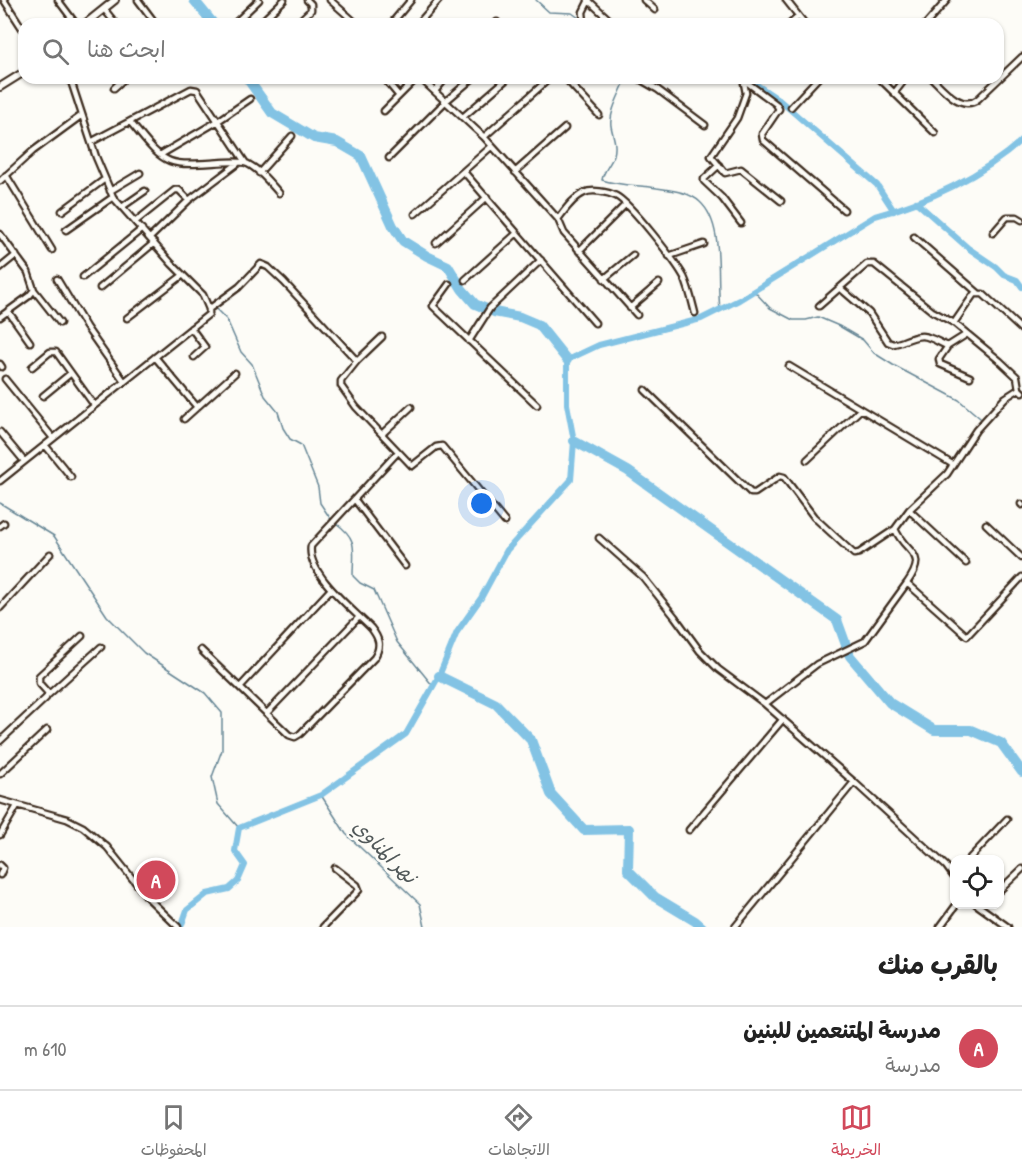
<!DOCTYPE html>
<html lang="ar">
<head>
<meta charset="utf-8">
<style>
	:root { --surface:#fff; --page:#f6f6f6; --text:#222; --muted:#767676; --line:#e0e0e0; --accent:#d1495b }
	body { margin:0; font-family:"Patrick Hand","Playpen Sans Arabic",sans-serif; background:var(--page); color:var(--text); direction:rtl }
	.controls { position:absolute; right:18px; bottom:18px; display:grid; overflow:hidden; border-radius:12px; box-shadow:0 2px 4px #0004 }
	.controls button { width:54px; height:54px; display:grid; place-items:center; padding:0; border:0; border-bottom:2px solid var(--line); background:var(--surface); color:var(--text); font:30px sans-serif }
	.you { position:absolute; left:482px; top:504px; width:21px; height:21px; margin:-15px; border:4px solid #fff; border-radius:50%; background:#1a73e8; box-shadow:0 0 0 9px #1a73e833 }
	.badge { display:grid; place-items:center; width:39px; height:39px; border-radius:50%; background:var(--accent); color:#fff; font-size:20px; font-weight:700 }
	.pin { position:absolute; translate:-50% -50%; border:3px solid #fff; box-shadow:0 2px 6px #0006 }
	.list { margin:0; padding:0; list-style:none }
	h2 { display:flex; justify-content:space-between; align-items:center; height:78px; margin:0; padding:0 24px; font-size:26px }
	h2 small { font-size:20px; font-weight:400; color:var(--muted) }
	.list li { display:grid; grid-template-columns:39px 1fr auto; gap:18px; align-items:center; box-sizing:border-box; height:84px; padding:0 24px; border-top:2px solid var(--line) }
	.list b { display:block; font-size:22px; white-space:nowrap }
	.list p { margin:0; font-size:20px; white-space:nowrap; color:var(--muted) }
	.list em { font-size:20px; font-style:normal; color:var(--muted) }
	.icon { flex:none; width:33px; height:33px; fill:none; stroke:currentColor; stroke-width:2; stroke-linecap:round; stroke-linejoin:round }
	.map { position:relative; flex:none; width:1022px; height:927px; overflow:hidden; direction:ltr }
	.search { position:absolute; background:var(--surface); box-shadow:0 2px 4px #0004; left:18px; right:18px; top:18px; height:66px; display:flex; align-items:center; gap:15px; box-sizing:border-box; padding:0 21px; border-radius:18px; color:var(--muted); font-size:22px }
	.sheet { height:162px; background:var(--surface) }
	nav { display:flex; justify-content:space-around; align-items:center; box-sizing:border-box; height:84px; border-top:2px solid var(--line); background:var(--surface); font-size:16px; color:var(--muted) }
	nav a { display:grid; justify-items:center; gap:3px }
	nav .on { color:var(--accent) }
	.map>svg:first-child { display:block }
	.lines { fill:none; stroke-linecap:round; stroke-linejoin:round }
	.stream { stroke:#668695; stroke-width:1.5 }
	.canal { stroke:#83c3e4; stroke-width:6 }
	.river { stroke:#83c3e4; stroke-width:10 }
	.minor-casing { stroke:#3b2a1e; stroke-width:9 }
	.secondary-casing { stroke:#3b2a1e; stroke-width:10 }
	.minor { stroke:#fdfcf7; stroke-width:4.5 }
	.secondary { stroke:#fdfcf7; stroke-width:6 }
	.labels { text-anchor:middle; stroke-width:5; stroke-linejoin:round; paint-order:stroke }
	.water-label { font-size:20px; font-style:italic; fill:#515859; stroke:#fdfcf7 }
</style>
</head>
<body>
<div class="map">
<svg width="1022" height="927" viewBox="0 0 1022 927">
	<rect width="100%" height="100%" fill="#fdfcf7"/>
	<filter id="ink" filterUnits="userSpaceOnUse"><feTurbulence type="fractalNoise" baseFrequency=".0167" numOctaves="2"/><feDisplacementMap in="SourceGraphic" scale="12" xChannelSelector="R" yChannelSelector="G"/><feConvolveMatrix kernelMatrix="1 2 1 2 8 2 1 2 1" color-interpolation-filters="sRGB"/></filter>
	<g filter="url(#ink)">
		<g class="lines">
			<path class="stream" d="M536 0 549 12 572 13 579 18V24
				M623 78 625 81C620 94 609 112 611 126 613 137 617 144 614 155 611 164 603 171 602 180 620 186 639 185 657 188 671 190 690 192 700 202 725 225 716 278 720 309
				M754 291 770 308 793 320H806L818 317 839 326 863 340 874 353 893 365 959 400 980 418
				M215 308 227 320 241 352 252 364 265 396 278 412 283 428 290 439 301 445 318 487 320 503 332 521
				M0 503 54 536 107 616 144 653 205 693 222 713V750L212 777 218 804 239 828
				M336 523C359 540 353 549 353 576L360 583 374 590 397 642 433 686
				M321 795 346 834 420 904 425 927"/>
			<path class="canal" d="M751 81 778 99 877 185 894 211
				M916 202 968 248 996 267 1004 275 1017 280 1022 287
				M181 927 187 910 207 894 229 889 238 881 245 865 235 851 239 828 321 795 406 734 439 676 457 632 481 598 507 550 571 480 574 441 567 404V360L599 345 701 319 739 300 875 216C927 202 982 176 1022 140"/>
			<path class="river" d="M194 0 212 22 211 24
				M247 78 272 113 314 138 337 142 361 156 393 226 403 241 427 256 448 266 462 289 475 304 494 312 520 317 539 325 567 360
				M574 441 628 471 837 620 850 656 890 703 934 730H971L1001 743 1022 772
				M439 676 496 704 531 740 551 794 584 830 629 829 628 870 655 897 695 921 702 927"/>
			<defs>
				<path id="minor" d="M4 0 24 31
					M58 0 76 24
					M138 0 156 24
					M330 0 357 24
					M588 0 614 24
					M644 0 655 10
					M786 0 805 24
					M104 9 116 24
					M234 24 259 0
					M259 24 284 0
					M296 24 311 10V4L307 0
					M391 24 411 0
					M418 24 439 0
					M495 24 497 22
					M584 24 583 12 589 0
					M790 24 798 17
					M926 24 947 0
					M70 78 96 157 113 197 172 264 203 295 209 309
					M384 78 399 96
					M420 78 484 137 558 219 564 233 637 315
					M565 78 599 115
					M638 78 657 89 705 125
					M741 78 776 104 779 109 762 134 763 140 844 210
					M746 78 744 83 746 93 737 118 711 156 725 173 741 169 781 201
					M879 78 935 133
					M932 78C943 89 962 112 978 99L1022 57
					M114 88 125 78
					M435 91 446 78
					M895 92 906 78
					M791 107 818 78
					M384 111 417 78
					M463 117 508 78
					M130 122C141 134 154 155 170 161 190 169 236 157 248 164 260 170 270 183 279 193
					M484 137 550 78
					M91 142 191 89 197 90 245 162
					M160 155 218 121 250 99
					M389 158 446 101 473 78
					M719 165 704 179V181L722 198 741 223
					M464 172 595 323
					M515 172 565 128
					M259 173 292 136
					M6 175 52 250
					M0 181 33 151 82 115
					M110 191 140 173
					M122 207 145 191
					M62 211 105 179
					M415 214 492 146
					M558 219C565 210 573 198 584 193 592 189 608 192 616 196 630 203 676 262 684 277 689 288 692 301 695 313
					M135 222 175 190H179L189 200
					M66 230 113 197
					M993 233 1007 217H1017L1022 220
					M0 234 28 272 34 290 29 296 0 317
					M914 237 978 293
					M150 238 189 200 237 164
					M436 243 487 197
					M579 251 626 204
					M669 256 704 244
					M0 268 16 255
					M83 277 142 229
					M57 279 86 327 124 381
					M604 279 633 255
					M465 280 517 233
					M449 284 433 306 537 405
					M100 288 154 243
					M840 288 869 313 888 342 893 344C906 342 917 332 930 338 937 340 941 344 948 346L967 334
					M34 290 60 323
					M819 306 867 264H874L932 311 954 323 1000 361 1017 377 1019 389
					M630 308 659 283
					M8 311 30 342
					M127 318 183 275
					M954 323 974 294H983L1022 330
					M191 328 205 347 194 357
					M469 341 490 308 541 260
					M948 346 939 359 940 364 970 377
					M155 357 197 407
					M357 361 341 381V386L356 407 412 466 436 447 442 446 505 522
					M0 364 2 367
					M789 366 952 464
					M32 367 50 352H56L94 405
					M5 379 53 438
					M645 390 751 493H755L780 476 784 477 814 517 854 554 859 553 895 529
					M1022 392 1019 389 1005 398 976 430 947 474 909 510 895 529C906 555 929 552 907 583L967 636 1022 577
					M43 396 71 373
					M184 419 235 373
					M0 432 24 461
					M383 433 411 407
					M45 445 71 477
					M807 460 860 410
					M0 481 209 314V309L239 287 261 264 268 267 284 282 357 361 382 337
					M355 500 405 566
					M1021 504 1022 505
					M909 510 966 563
					M986 524 1022 558
					M0 526 4 523
					M599 538 643 577 675 617 700 651 718 669 765 704
					M0 608 50 554
					M201 650 289 735 295 737 300 734 374 658C382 646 379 638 371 628 353 610 306 573 311 546L398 452
					M240 687 331 589
					M48 695 101 647
					M267 713 359 617
					M0 741 46 698 48 693 39 683V676L82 636
					M0 774 47 730
					M854 782 946 866 954 877
					M0 800 67 819 83 827 107 847 148 898 178 927
					M689 830 783 719
					M0 835 17 806
					M968 860 1007 819
					M0 865 3 868 0 875
					M1000 890 1022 869
					M976 904 1008 927
					M323 927 359 890 357 885 335 868
					M735 927 854 782 765 704 817 664 865 641 907 583
					M940 927 957 904"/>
				<path id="secondary" d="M85 24 115 0
					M0 87 24 72"/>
			</defs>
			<use href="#minor" class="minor-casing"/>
			<use href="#secondary" class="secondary-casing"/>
			<use href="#minor" class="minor"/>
			<use href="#secondary" class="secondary"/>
		</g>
	</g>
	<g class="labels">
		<g class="water-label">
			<text transform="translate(385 851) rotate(45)" y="7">نهر المناوي</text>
		</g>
	</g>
</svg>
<div class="controls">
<button><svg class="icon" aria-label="locate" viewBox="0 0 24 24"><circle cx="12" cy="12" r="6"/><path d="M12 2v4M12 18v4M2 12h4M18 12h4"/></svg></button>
</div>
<div class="you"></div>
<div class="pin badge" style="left:156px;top:880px">A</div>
<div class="search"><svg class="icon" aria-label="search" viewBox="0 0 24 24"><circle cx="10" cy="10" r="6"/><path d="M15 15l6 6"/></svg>ابحث هنا</div>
</div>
<section class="sheet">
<h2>بالقرب منك<small></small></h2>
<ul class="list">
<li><span class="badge">A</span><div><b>مدرسة المتنعمين للبنين</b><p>مدرسة</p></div><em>610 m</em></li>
</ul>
</section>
<nav>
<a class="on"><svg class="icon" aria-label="map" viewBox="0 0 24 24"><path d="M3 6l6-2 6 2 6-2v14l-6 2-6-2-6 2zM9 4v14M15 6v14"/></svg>الخريطة</a>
<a><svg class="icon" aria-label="directions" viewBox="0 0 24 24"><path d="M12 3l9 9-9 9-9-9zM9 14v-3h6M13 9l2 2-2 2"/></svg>الاتجاهات</a>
<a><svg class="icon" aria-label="saved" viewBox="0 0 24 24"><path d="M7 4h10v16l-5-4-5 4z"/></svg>المحفوظات</a>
</nav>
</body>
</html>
